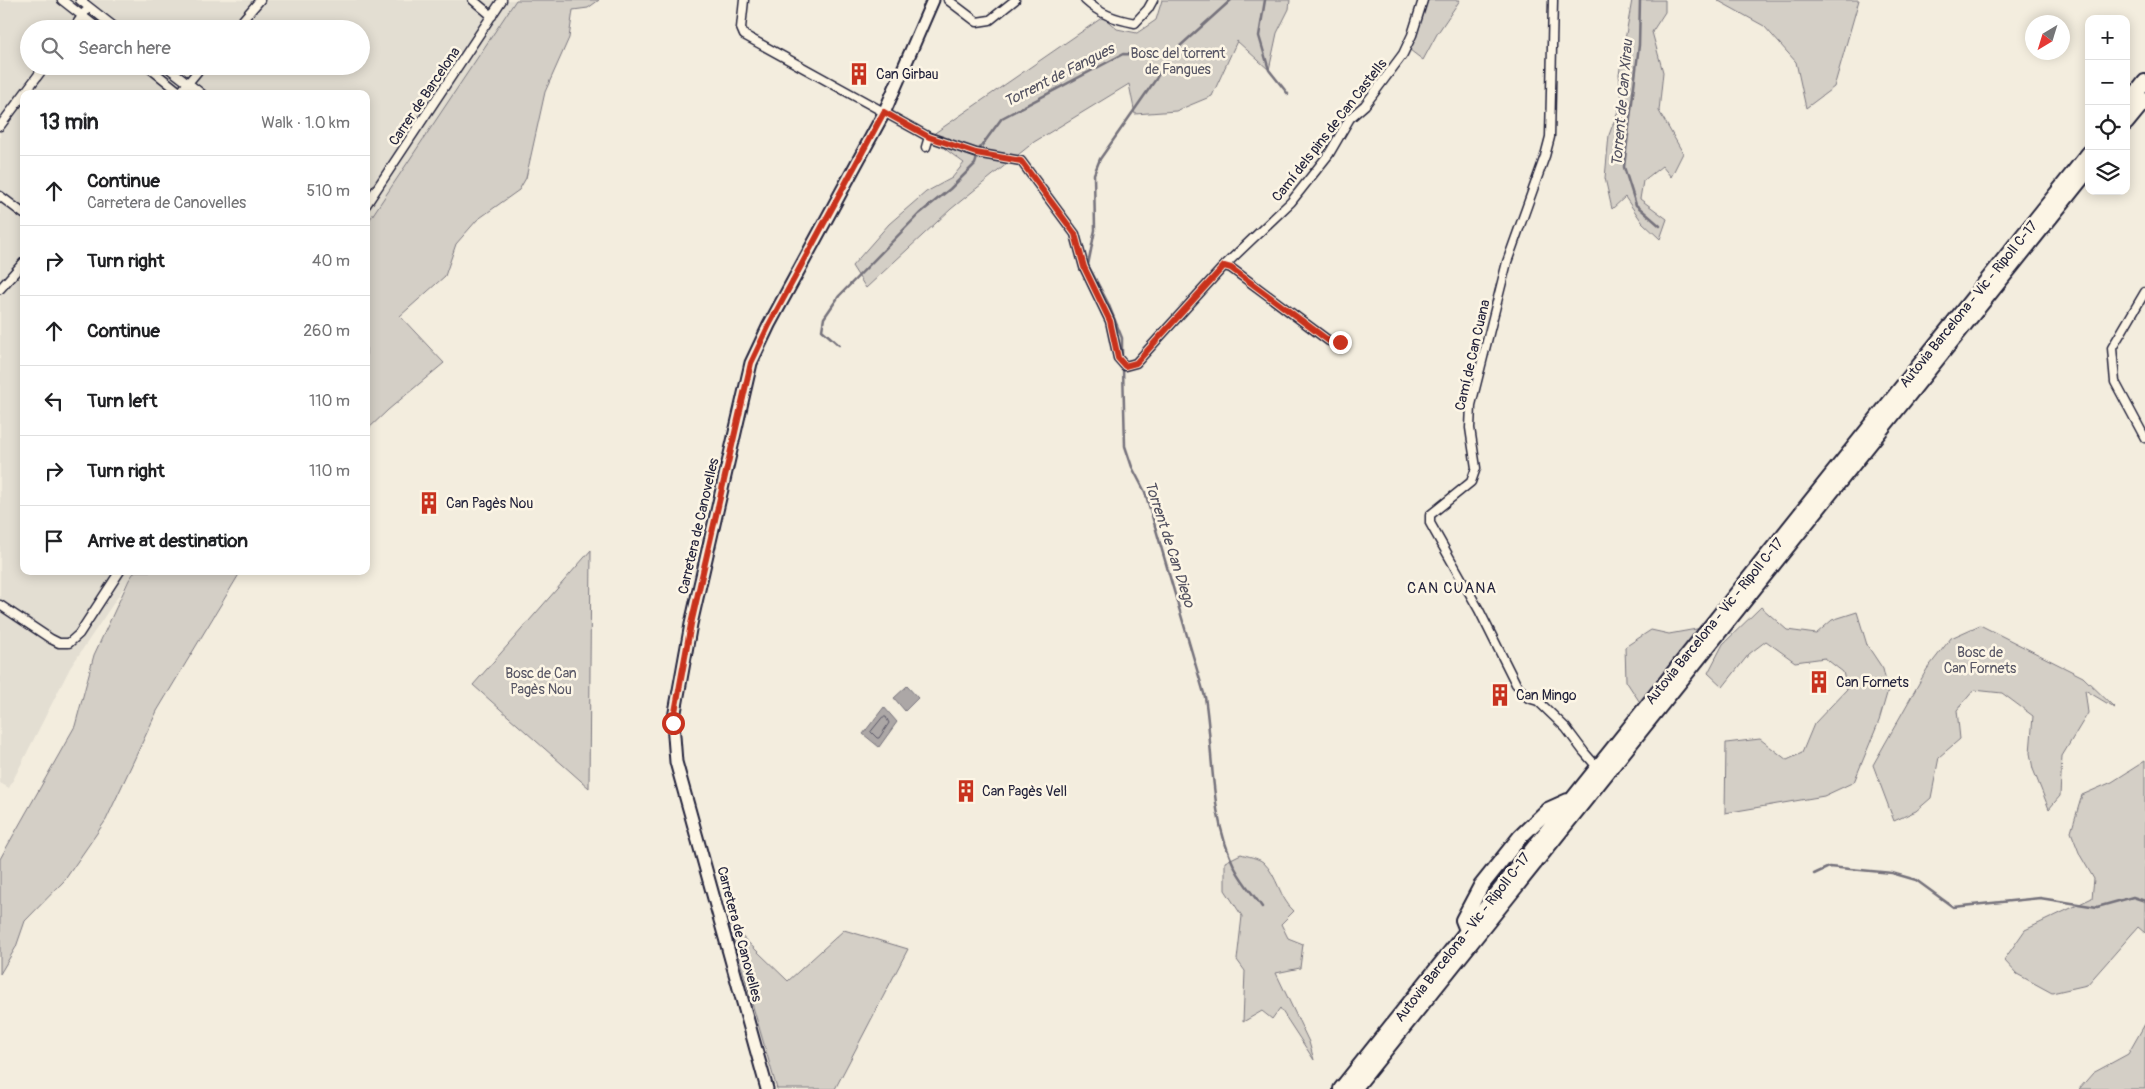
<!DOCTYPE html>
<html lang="en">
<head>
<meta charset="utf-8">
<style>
	:root { --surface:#fff; --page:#f2f2f2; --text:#202124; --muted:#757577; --line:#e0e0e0 }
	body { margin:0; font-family:Pangolin,sans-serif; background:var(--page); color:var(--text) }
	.controls { position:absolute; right:15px; top:15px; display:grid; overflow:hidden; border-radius:10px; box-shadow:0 2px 12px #0003 }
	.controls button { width:45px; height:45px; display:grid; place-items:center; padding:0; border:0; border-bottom:1px solid var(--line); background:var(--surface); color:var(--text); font:25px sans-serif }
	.compass { position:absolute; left:2025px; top:15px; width:45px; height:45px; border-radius:50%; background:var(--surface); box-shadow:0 2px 12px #0003; rotate:218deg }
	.stop { position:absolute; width:15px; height:15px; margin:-11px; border:4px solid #c8321e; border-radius:50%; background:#fff }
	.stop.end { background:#c8321e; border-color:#fff; box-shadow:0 1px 5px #0008 }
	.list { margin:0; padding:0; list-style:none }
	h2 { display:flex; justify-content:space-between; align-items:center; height:65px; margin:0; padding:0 20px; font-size:21px }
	h2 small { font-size:16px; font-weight:400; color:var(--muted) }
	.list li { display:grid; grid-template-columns:32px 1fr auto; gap:15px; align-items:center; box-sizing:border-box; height:70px; padding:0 20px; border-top:1px solid var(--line) }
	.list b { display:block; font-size:19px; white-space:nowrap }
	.list p { margin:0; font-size:16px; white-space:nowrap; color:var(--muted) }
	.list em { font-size:16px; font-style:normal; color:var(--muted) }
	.icon { flex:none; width:28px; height:28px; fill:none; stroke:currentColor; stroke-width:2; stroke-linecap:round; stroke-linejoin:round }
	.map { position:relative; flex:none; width:2145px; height:1089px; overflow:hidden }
	.search { position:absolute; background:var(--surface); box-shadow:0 2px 12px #0003; left:20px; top:20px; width:350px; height:55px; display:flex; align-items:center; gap:12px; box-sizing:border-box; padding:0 18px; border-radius:28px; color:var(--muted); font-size:19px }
	.panel { position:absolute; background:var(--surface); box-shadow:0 2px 12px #0003; left:20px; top:90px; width:350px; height:485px; border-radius:10px }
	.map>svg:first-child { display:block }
	.built { fill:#e3ded2; fill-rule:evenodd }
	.green { fill:#d4cfc6; stroke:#7b7880 }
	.water { fill:#aca7a6; stroke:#75727b }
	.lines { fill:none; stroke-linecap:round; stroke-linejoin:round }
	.shore { stroke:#595766; stroke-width:1 }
	.stream { stroke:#75727b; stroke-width:2.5 }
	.street-casing { stroke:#22223b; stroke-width:11 }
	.secondary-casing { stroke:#22223b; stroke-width:15 }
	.highway-casing { stroke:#22223b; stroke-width:18 }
	.street { stroke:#fcf5e5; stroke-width:8 }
	.secondary { stroke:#fcf5e5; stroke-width:11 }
	.highway { stroke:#fcf5e5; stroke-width:14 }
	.route { stroke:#c8321e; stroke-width:6 }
	.labels { text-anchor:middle; stroke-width:5; stroke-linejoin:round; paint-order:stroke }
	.park-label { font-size:14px; fill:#575665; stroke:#fcf5e5 }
	.poi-label { font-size:14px; fill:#22223b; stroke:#fcf5e5; text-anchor:start }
	.street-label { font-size:14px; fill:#22223b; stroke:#fcf5e5 }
	.water-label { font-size:15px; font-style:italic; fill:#525160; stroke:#fcf5e5 }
	.neighbourhood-label { font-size:15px; letter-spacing:1px; fill:#22223b; stroke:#fcf5e5 }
</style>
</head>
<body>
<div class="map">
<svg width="2145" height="1089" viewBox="0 0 2145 1089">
	<rect width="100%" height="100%" fill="#f3edde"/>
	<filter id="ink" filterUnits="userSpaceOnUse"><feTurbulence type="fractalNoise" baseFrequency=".02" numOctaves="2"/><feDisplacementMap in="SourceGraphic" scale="10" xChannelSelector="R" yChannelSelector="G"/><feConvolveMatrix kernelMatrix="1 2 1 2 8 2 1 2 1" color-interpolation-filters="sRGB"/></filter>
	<g filter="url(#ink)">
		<path class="built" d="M0 0H516L366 225V94H24V571H135L70 668 9 788 0 783ZM29 29H361V66H29Z"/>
		<path class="green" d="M516 0H599L588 8 573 10 569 38 545 92 526 178 519 190 477 220 456 244 445 276 400 316 444 363 388 410 366 431V225Z
			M1162 0H1290L1289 9 1277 33 1269 70 1237 41 1212 96 1176 111 1135 114 1129 84 1034 142 951 209 866 288 852 266 889 224 926 192 952 178 964 163 929 137 1103 17 1117 29 1137 33 1156 20Z
			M1421 0H1460L1437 34 1423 60 1406 47Z
			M1632 0H1665V12L1652 32 1663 72 1659 111 1683 153 1671 177 1662 166 1643 181 1640 199 1667 219 1660 239 1642 222 1625 197 1612 209 1605 178 1609 135 1622 100 1619 74Z
			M1717 0H1859L1834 87 1806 108 1796 62 1764 26Z
			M591 550 589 788 473 685Z
			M135 571H241L157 711 106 820 64 881 25 921 16 947 0 974V859L75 726 94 655 129 580Z
			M1761 607 1787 630 1816 634 1832 620 1857 612 1867 645 1883 669 1888 690 1879 721 1854 782 1824 796 1725 813 1726 743 1760 739 1787 760 1802 753 1814 724 1847 689 1843 672 1825 658 1795 662 1766 641 1749 654 1723 687 1708 673 1723 644Z
			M1980 625 2083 677 2115 708 2085 690 2088 713 2062 756 2060 796 2049 809 2033 769 2030 753 2033 716 2002 693 1974 690 1957 710 1960 739 1939 757 1931 798 1916 811 1894 821 1873 765 1927 669 1951 638Z
			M1702 628 1641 704 1626 681 1625 647 1651 630 1669 634Z
			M2145 761V933L2138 927 2087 985 2052 993 2017 974 2004 960 2025 930 2092 898 2094 879 2080 855 2071 832 2082 795 2112 782Z
			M1241 854C1247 856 1258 858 1263 862 1278 876 1279 898 1294 911L1281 924 1288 938 1303 944 1300 968 1276 973 1309 1042 1314 1060 1280 1008 1272 1019 1262 1011 1243 1022 1245 971 1237 960 1242 916 1225 890V862Z
			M729 924 788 981 844 930 908 949 835 1089H777Z
			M2145 1024V1089H2079L2093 1073 2128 1054Z"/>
		<path class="water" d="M907 686 918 698 905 711 894 698Z
			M884 707 897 722 879 747 863 734Z"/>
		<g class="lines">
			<path class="shore" d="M883 717H886L889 723 879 738H877L871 732Z"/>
			<path class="stream" d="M1265 0 1259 36 1269 70 1288 94
				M1640 0 1639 45 1624 167 1636 205 1660 226
				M839 345 822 330 824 318 839 296 919 214 950 189 975 164 980 148 1002 118 1123 54 1169 56 1231 0
				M1122 360V338L1108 303 1088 265 1095 230 1094 174 1100 159 1156 79 1169 56
				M1123 368 1125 446 1132 467 1145 492 1205 697C1214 754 1209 815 1235 868 1242 882 1253 894 1262 907
				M1814 874 1829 867 1892 873 1916 880 1953 907 2040 898 2097 907 2133 897 2145 901"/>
			<defs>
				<path id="street" d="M62 0 99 29
					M80 0 117 29
					M473 0 492 16
					M744 0 741 28 744 35 929 137 926 147
					M948 0 977 22 990 20 1015 0
					M1085 0C1100 14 1114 19 1135 23L1148 9 1153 0
					M1553 0 1550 137 1545 156 1507 262 1471 405 1470 428 1476 468 1471 482 1430 515V523L1479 610 1516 684 1528 698 1538 701 1566 728 1584 752 1597 767
					M73 29 85 12
					M235 29 260 0
					M147 66 182 94
					M166 66 202 94
					M24 94 45 66
					M179 94 202 66
					M0 126 24 94
					M929 137 976 153 1021 161 1075 234 1084 267 1110 321 1118 358 1125 366 1136 363 1224 266 1291 202 1329 154 1350 118 1365 105 1403 54 1412 35 1423 0
					M0 196 24 214
					M366 205 502 0
					M1224 266 1231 268 1329 341 1336 344 1340 342
					M0 289 24 262
					M2145 292 2112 348 2115 382 2145 438
					M0 605 51 639 59 643H69L79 634 120 571"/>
				<path id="secondary" d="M767 1089 676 762 673 723 691 624 751 363 769 325 884 113 933 0"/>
				<path id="highway" d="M2126 106 2145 82
					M2126 123 2145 100
					M1467 930 1463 920 1481 886 1520 837 1548 810 1568 801
					M1341 1089 2089 153
					M1354 1089 2089 169"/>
			</defs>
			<use href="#street" class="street-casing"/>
			<use href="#secondary" class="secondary-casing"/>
			<use href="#highway" class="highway-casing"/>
			<use href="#street" class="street"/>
			<use href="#secondary" class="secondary"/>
			<use href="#highway" class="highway"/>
		</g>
	</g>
	<g class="lines" filter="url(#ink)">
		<path class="route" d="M673 723 691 624 751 363 769 325 884 112 929 137 976 153 1021 161 1075 234 1084 267 1110 321 1118 358 1125 366 1136 363 1224 266 1231 268 1329 341 1336 344 1340 342"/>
	</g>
	<defs>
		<symbol id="building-bare" viewBox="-9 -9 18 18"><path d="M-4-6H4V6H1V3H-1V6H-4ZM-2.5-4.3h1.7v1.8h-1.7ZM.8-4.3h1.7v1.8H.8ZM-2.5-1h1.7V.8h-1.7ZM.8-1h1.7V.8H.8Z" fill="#c8321e" stroke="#fcf5e5" stroke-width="2.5" paint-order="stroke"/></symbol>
	</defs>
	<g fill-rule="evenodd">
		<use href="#building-bare" x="843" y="58" width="32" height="32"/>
		<use href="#building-bare" x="413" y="487" width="32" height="32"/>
		<use href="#building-bare" x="1803" y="666" width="32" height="32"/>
		<use href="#building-bare" x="1484" y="679" width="32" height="32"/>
		<use href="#building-bare" x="950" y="775" width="32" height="32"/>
	</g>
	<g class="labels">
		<g class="park-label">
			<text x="1178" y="58">Bosc del torrent<tspan x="1178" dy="16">de Fangues</tspan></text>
			<text x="1980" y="657">Bosc de<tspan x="1980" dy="16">Can Fornets</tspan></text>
			<text x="541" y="678">Bosc de Can<tspan x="541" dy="16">Pagès Nou</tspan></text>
		</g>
		<g class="poi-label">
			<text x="876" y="79">Can Girbau</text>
			<text x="446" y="508">Can Pagès Nou</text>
			<text x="1836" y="687">Can Fornets</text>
			<text x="1516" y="700">Can Mingo</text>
			<text x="982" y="796">Can Pagès Vell</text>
		</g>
		<g class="street-label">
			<text transform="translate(424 96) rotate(-56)" y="5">Carrer de Barcelona</text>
			<text transform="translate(1329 130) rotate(-52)" y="5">Camí dels pins de Can Castells</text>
			<text transform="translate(1968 304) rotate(-51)" y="5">Autovia Barcelona - Vic - Ripoll C-17</text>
			<text transform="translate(1472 355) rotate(-77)" y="5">Camí de Can Cuana</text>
			<text transform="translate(698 526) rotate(-77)" y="5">Carretera de Canovelles</text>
			<text transform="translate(1714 621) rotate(-51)" y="5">Autovia Barcelona - Vic - Ripoll C-17</text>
			<text transform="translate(740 934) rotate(75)" y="5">Carretera de Canovelles</text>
			<text transform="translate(1462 937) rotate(-52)" y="5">Autovia Barcelona - Vic - Ripoll C-17</text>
		</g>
		<g class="water-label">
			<text transform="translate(1059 75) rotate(-27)" y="5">Torrent de Fangues</text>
			<text transform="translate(1622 103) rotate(-85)" y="5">Torrent de Can Xirau</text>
			<text transform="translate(1170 544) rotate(72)" y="5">Torrent de Can Diego</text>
		</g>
		<g class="neighbourhood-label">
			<text x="1452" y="593">CAN CUANA</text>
		</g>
	</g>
</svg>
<div class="controls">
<button>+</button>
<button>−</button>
<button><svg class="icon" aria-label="locate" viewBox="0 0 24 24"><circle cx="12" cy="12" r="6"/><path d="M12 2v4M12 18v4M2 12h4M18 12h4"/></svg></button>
<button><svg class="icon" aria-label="layers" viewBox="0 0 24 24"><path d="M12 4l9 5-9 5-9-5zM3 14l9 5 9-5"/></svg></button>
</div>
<svg class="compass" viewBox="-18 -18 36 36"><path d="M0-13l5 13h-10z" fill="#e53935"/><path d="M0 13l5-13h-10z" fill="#757577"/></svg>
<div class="stop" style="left:673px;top:723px"></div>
<div class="stop end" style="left:1340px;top:342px"></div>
<div class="search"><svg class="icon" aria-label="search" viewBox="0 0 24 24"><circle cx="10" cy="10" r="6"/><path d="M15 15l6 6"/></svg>Search here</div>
<section class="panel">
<h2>13 min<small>Walk · 1.0 km</small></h2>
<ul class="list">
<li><svg class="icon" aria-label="ahead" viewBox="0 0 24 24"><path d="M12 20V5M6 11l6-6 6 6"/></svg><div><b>Continue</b><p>Carretera de Canovelles</p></div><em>510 m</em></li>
<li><svg class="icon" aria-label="right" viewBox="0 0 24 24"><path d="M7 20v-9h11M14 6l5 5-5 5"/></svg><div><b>Turn right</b></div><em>40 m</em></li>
<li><svg class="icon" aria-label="ahead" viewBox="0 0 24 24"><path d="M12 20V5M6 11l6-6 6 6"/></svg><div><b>Continue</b></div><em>260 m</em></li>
<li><svg class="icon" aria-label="left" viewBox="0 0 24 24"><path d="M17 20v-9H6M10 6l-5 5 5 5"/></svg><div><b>Turn left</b></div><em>110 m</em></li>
<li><svg class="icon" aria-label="right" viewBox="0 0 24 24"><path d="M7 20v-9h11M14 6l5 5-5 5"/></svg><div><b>Turn right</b></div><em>110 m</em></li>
<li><svg class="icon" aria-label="arrive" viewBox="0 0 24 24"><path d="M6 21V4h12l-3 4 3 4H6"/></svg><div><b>Arrive at destination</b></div></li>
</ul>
</section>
</div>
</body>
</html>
